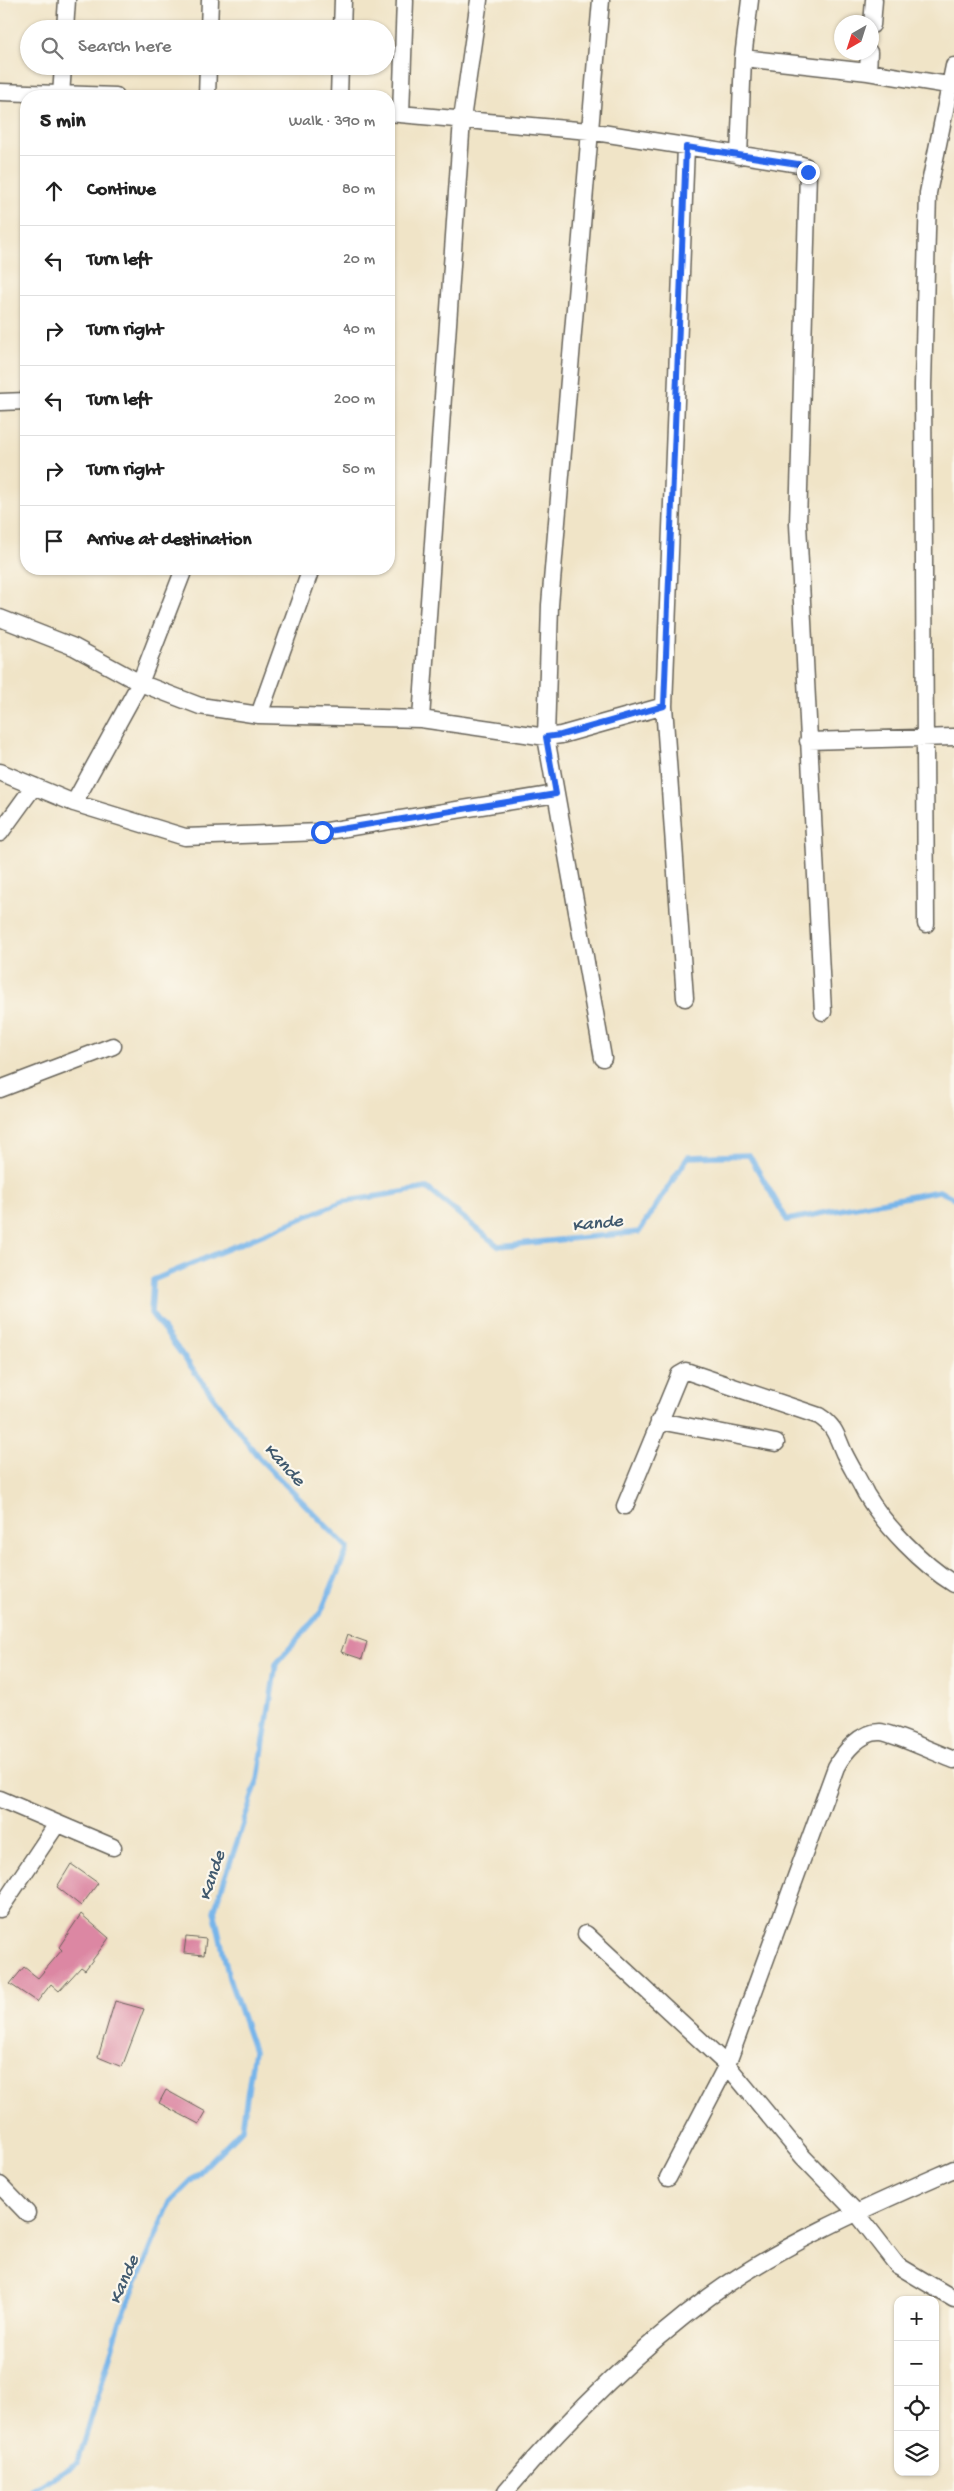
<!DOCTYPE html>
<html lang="en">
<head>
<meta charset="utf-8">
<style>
	:root { --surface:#fff; --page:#f6f6f6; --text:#222; --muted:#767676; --line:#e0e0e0 }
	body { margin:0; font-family:"Gochi Hand",sans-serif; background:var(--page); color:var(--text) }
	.controls { position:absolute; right:15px; bottom:15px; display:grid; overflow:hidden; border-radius:10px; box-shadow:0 1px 4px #0004 }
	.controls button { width:45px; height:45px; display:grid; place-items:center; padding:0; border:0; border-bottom:1px solid var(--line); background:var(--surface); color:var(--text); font:25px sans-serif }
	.compass { position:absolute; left:834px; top:15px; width:45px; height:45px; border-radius:50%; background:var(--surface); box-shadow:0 1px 4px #0004; rotate:219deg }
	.stop { position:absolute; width:15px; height:15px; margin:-11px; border:4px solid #2563eb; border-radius:50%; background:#fff }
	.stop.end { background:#2563eb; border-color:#fff; box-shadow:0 1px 5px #0008 }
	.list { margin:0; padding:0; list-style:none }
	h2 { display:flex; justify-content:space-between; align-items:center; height:65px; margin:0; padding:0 20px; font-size:21px }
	h2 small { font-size:16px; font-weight:400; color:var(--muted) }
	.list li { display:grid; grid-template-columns:32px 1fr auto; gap:15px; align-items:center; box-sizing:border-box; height:70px; padding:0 20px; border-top:1px solid var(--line) }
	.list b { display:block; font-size:19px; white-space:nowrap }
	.list em { font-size:16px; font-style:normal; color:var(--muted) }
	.icon { flex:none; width:28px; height:28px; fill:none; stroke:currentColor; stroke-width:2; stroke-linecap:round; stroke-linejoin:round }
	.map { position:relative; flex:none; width:954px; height:2491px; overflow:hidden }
	.search { position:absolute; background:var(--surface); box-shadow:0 1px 4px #0004; left:20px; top:20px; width:375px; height:55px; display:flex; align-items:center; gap:12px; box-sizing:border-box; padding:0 18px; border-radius:28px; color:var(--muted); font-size:19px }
	.panel { position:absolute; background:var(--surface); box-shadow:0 1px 4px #0004; left:20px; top:90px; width:375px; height:485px; border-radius:20px }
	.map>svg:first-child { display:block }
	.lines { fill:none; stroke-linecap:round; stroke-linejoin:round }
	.stream { stroke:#77b5ea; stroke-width:5.5 }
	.building { fill:#dc87a3 }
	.street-casing { stroke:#666258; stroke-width:19 }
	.street { stroke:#fff; stroke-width:16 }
	.route { stroke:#2563eb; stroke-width:6 }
	.labels { text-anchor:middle; stroke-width:4.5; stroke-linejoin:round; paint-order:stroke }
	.water-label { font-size:19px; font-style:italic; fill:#40596e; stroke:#fbf7ec }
</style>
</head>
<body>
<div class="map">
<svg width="954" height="2491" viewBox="0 0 954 2491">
	<rect width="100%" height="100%" fill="#fbf7ec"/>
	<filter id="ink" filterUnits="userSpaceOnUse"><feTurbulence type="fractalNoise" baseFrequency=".02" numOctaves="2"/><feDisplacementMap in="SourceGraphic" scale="10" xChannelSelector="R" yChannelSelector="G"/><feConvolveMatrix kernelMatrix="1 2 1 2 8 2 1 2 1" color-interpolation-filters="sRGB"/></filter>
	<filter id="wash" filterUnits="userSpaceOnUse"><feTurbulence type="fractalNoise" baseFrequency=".0096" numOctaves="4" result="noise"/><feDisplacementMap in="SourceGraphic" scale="20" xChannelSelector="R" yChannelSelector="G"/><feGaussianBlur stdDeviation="1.12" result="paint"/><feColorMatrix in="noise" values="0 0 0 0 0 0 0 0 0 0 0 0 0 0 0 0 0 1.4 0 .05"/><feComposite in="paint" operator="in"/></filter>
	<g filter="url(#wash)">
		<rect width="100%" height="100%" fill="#f0e4c7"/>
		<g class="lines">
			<path class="stream" d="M30 2491 78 2462 120 2322 170 2202 242 2129 254 2051 229 1978 214 1911 258 1779 276 1664 321 1612 348 1548 259 1458 151 1313 153 1280 341 1202 427 1188 498 1246 639 1232 688 1157 749 1155 787 1220 939 1191 954 1198"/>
		</g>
		<g id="blocks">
			<path class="building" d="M347 1635 367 1642 362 1659 341 1652Z
				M71 1864 98 1883 81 1906 57 1887Z
				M81 1914 109 1938 85 1970 81 1967 59 1991 51 1984 37 2002 10 1984 24 1967 38 1978 62 1950 59 1947Z
				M186 1937 206 1939 204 1955 184 1953Z
				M115 2001 144 2009 122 2067 98 2057Z
				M166 2090 206 2112 199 2124 159 2103Z"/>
		</g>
	</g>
	<g filter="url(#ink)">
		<use href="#blocks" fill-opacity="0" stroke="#666258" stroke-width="1"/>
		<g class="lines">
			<defs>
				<path id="street" d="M601 0 550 605 546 737 603 1058
					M872 25 874 0
					M65 29 67 0
					M209 29 210 0
					M342 29 343 0
					M743 58 868 72 954 86
					M868 72 869 52
					M0 92 116 96
					M61 96 63 66
					M207 96 208 66
					M339 96 340 66
					M389 113 589 131 799 164 805 166 808 172 798 524 823 1012
					M401 114 405 0
					M739 156 743 58 750 0
					M0 402 26 401
					M0 618 74 647 140 683 200 706 259 715 421 719 546 737 561 735 664 706
					M259 715 311 569
					M421 719 462 119 479 0
					M808 741 954 737
					M0 772 74 803 185 837 321 832 556 794
					M74 803 140 683 184 569
					M0 833 34 786
					M926 924 923 385 928 193 954 66
					M685 998 664 706 686 147
					M0 1089 113 1046
					M659 1421 776 1443
					M625 1506 679 1375 686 1371 819 1416C835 1426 837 1437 844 1453 851 1467 859 1480 866 1494 885 1526 922 1564 954 1584
					M0 1799 113 1847
					M0 1909 57 1824
					M586 1934 727 2065 803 2157 856 2212 897 2265 954 2299
					M668 2178 727 2065 836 1767C844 1752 860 1732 880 1732 890 1732 941 1755 954 1760
					M0 2185 27 2213
					M506 2491C566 2421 634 2352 709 2297 783 2243 870 2206 954 2169"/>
			</defs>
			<use href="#street" class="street-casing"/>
			<use href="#street" class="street"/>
		</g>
	</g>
	<g class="lines" filter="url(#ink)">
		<path class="route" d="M322 832 556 794 546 737 561 735 664 706 686 147 798 164 805 166 808 172"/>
	</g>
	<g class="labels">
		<g class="water-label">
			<text transform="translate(597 1221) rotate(-6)" y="7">Kande</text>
			<text transform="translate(286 1463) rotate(47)" y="7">Kande</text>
			<text transform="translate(210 1875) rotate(-72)" y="7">Kande</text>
			<text transform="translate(122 2279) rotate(-67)" y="7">Kande</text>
		</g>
	</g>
</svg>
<div class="controls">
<button>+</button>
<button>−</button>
<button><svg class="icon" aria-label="locate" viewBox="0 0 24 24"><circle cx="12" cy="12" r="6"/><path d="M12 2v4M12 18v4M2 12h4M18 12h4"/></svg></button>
<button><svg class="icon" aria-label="layers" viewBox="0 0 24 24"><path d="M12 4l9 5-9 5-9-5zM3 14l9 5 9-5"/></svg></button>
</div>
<svg class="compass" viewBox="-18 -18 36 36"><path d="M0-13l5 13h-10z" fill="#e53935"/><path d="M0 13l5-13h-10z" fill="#767676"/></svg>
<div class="stop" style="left:322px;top:832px"></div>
<div class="stop end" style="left:808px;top:172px"></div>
<div class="search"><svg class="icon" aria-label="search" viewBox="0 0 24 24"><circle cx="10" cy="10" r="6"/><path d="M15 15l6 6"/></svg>Search here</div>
<section class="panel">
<h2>5 min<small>Walk · 390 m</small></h2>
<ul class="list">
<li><svg class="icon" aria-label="ahead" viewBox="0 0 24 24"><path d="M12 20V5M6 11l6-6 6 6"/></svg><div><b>Continue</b></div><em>80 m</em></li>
<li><svg class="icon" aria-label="left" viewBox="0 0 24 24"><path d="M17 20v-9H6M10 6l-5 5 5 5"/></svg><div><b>Turn left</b></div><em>20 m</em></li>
<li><svg class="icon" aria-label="right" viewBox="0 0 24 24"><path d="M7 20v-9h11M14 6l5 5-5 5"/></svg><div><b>Turn right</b></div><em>40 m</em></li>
<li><svg class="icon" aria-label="left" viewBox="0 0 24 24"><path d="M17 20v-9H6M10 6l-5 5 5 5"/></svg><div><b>Turn left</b></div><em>200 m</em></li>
<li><svg class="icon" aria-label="right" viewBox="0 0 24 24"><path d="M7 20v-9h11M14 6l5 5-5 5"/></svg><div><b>Turn right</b></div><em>50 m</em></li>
<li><svg class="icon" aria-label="arrive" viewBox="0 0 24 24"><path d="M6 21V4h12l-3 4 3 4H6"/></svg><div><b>Arrive at destination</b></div></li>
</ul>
</section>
</div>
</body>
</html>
